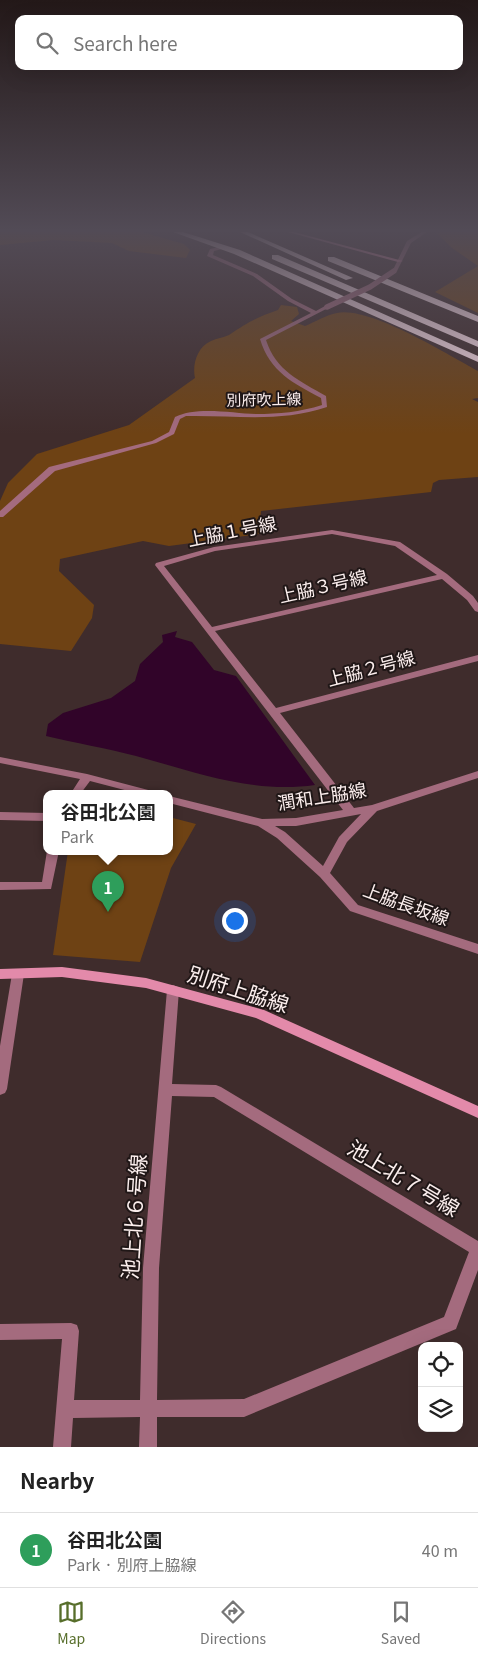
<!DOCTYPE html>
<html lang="en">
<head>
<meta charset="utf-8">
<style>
	:root { --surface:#fff; --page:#f6f6f6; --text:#222; --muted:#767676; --line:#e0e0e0; --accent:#576e2b }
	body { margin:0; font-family:Georgia,"Noto Sans JP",serif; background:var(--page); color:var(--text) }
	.controls { position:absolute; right:15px; bottom:15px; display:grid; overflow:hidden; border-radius:10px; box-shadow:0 5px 20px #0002 }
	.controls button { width:45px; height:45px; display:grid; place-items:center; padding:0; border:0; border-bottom:1px solid var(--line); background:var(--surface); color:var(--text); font:25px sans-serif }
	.you { position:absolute; left:234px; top:920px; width:18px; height:18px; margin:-12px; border:4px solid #fff; border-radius:50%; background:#1a73e8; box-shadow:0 0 0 8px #1a73e833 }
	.badge { display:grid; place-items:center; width:32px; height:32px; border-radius:50%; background:var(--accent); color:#fff; font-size:16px; font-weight:700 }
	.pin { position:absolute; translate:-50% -41px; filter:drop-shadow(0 1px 2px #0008) }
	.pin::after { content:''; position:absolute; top:26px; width:18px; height:15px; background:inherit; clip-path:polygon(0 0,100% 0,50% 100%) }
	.popup { position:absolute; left:43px; top:790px; width:130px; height:65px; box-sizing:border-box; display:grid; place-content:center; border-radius:10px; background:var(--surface); filter:drop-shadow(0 1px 4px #0005); font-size:16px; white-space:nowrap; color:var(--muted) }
	.popup b { font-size:19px; color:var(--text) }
	.popup::after { content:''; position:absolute; left:50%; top:100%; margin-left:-10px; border:10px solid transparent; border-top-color:var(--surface) }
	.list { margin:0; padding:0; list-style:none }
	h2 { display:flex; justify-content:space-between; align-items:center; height:65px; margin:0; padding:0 20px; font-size:21px }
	h2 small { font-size:16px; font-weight:400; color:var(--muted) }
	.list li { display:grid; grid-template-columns:32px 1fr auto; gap:15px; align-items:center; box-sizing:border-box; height:75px; padding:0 20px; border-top:1px solid var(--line) }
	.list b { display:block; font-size:19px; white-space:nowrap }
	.list p { margin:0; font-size:16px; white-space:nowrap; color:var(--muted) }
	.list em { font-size:16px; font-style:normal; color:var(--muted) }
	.icon { flex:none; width:28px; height:28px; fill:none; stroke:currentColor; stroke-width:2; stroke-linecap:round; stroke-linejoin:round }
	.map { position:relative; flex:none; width:478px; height:1447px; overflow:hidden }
	.search { position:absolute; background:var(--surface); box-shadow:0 5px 20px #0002; left:15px; right:15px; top:15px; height:55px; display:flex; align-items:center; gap:12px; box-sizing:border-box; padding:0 18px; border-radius:10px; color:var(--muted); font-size:19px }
	.sheet { height:140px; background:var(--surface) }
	nav { display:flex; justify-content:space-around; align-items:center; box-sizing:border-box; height:70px; border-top:1px solid var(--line); background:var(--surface); font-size:14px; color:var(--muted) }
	nav a { display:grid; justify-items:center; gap:2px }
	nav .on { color:var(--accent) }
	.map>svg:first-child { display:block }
	.green { fill:#6e4214 }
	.water { fill:#310429 }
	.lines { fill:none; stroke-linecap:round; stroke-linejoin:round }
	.street { fill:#a46b7e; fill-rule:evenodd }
	.secondary { fill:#e38aaa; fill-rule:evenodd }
	.highway { fill:#fde0e9; fill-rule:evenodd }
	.street-bridge { stroke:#a46b7e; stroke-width:5.5 }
	.labels { text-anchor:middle; stroke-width:4; stroke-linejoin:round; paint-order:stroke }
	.far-street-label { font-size:15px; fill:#fbeeed; stroke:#201717 }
	.street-label { font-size:18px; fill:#fbeeed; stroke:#201717 }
	.near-street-label { font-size:21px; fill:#fbeeed; stroke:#201717 }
</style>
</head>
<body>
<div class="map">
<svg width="478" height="1447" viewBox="0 0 478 1447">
	<rect width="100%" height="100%" fill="#3f2c2c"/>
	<path class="green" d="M0 232H142L184 244 190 250 186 258 129 251 112 243 54 240 0 245Z
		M441 232H478V313L435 292 478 266 452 248 437 233Z
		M281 305 297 307 299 314 291 321 305 326C315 322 326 315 337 313 370 306 448 355 478 371V398L472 399 478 402V477L439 480 433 483 431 492 261 511 259 534 169 546 143 541 60 559 59 571 94 605 92 618 71 651 0 644V501L8 483 37 454 129 425 195 378C192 365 197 347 211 341 217 338 223 338 229 335 247 323 257 317 278 310Z
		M169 817 196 824 171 868 140 962 53 955 68 851H169Z"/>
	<path class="water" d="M177 631 175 637 192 642 214 670 236 676 315 785C253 794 195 772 136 756 106 748 75 743 46 736L48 724 63 713 111 698 135 681 140 664 163 642 162 635Z"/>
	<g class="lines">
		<path class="street" d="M422 232H427L411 243 397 271 392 272 407 241Z
			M224 246 226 248 214 251 213 255 257 274 292 299 316 311 325 306 330 307 266 340C276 371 300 381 326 396L327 407C280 423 235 415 186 416L180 419 174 434 156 443 55 471 3 517H0V511L49 467 152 441 169 432 175 417C196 406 232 413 256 414 279 414 300 412 322 405L321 398C293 383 270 372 260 339L311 313 288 301 253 276 207 256 210 249Z
			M332 530 400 542 447 574 473 596 478 603V612L475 611 467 600 442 579 215 631 276 708 478 655V661L280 713 354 808 372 805 478 771V778L377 811 347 842 330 873 358 905 478 944V954L350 911 320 877 277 838 258 826 169 803V796L262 819 296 818 343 810 155 565 156 563 214 547ZM332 534 395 546 437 575 212 627 164 566 215 551ZM361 814 339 837 323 866 285 832 275 826H296Z
			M0 757 87 774 152 791 153 793H136L90 781 81 793H71L80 779 0 763Z
			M0 812 47 813V821L0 820Z
			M47 851H59L51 889 0 890V882H42Z
			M18 969 22 971 24 974 7 1089 5 1093 0 1095V1046L12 974 14 971Z
			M173 985 178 987 179 990 172 1084 216 1085 221 1087 478 1241V1270L456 1329 244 1417H157V1447H139L140 1417 73 1418 71 1447H53L62 1339 0 1340V1324L71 1323 77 1325 79 1331 74 1400H140L143 1268 167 990 168 987ZM172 1096 214 1097 469 1252 444 1317 244 1399 157 1400 159 1268Z"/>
		<path class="secondary" d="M288 232H294L403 261 398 262Z
			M62 967 146 978 264 1010 478 1106V1118L256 1018 146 988 62 977 0 979V969Z"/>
		<path class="highway" d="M173 232H183L240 250 478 356V362L234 254Z
			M240 232H248L353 278 346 280Z
			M272 255H278L478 341V347L272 259Z
			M328 257H334L478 316V322L328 261Z"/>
		<path class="street-bridge" d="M327 307 370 287 394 271"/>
	</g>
	<linearGradient id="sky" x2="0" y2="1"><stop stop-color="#231818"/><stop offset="0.53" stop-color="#524b56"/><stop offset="1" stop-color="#524b56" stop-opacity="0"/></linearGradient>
	<rect width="478" height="434" fill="url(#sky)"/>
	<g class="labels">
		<g class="far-street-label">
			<text transform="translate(264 400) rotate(-1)" y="5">別府吹上線</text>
		</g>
		<g class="street-label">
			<text transform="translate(232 532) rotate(-11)" y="6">上脇１号線</text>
			<text transform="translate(323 587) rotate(-13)" y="6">上脇３号線</text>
			<text transform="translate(371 669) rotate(-15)" y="6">上脇２号線</text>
			<text transform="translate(322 797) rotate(-9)" y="6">潤和上脇線</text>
			<text transform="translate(406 905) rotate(20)" y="6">上脇長坂線</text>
		</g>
		<g class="near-street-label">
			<text transform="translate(238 990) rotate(18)" y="7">別府上脇線</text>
			<text transform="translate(403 1179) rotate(31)" y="7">池上北７号線</text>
			<text transform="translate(135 1217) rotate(-86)" y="7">池上北６号線</text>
		</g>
	</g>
</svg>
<div class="controls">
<button><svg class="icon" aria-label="locate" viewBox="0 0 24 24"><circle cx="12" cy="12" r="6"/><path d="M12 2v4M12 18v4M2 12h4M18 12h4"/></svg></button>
<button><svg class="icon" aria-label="layers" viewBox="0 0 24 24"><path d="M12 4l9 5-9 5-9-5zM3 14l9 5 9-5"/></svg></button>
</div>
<div class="you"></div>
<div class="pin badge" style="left:108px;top:912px;background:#2e9e5b">1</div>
<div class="popup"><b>谷田北公園</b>Park</div>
<div class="search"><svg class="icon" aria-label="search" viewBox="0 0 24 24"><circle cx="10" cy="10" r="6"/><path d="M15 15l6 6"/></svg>Search here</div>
</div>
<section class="sheet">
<h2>Nearby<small></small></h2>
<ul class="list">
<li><span class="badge" style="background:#2e9e5b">1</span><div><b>谷田北公園</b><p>Park · 別府上脇線</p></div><em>40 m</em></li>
</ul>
</section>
<nav>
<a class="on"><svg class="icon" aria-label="map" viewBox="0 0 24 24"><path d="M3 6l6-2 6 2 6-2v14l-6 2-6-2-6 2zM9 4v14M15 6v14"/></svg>Map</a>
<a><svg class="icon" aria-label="directions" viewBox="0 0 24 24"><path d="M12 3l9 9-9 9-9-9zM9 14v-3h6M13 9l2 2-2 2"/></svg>Directions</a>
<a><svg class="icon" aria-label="saved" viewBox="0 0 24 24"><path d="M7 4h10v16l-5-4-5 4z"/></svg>Saved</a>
</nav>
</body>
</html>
